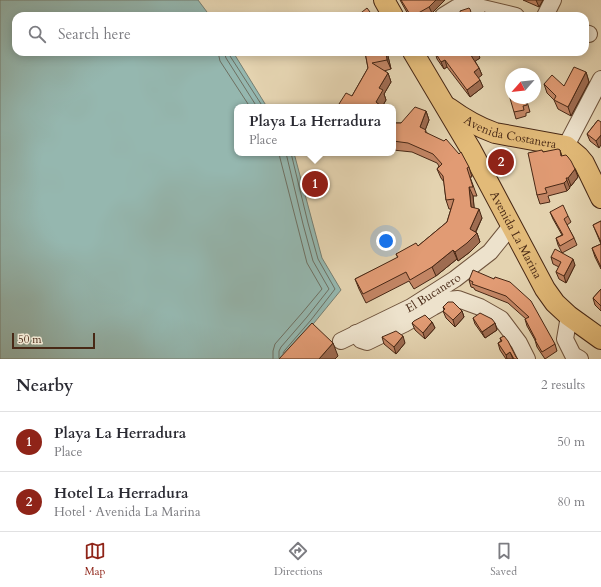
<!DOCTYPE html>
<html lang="en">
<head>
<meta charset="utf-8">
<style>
	:root { --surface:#fff; --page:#f7f7f7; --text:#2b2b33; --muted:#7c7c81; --line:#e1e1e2; --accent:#8f2418 }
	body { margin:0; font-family:Cardo,serif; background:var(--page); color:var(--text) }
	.compass { position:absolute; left:505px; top:68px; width:36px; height:36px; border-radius:50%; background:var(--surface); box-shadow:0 2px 10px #0003; rotate:243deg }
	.scale { position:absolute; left:12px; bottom:10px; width:83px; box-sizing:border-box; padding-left:4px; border:2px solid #482815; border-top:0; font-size:11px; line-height:14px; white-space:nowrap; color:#482815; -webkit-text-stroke:3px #ede2cc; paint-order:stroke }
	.you { position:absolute; left:386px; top:241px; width:14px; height:14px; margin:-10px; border:3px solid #fff; border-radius:50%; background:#1a73e8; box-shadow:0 0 0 6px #1a73e833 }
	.badge { display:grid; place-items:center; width:26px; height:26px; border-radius:50%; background:var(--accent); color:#fff; font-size:13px; font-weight:700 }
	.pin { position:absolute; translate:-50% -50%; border:2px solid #fff; box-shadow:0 1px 4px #0006 }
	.popup { position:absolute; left:234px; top:104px; width:162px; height:52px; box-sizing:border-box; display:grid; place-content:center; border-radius:8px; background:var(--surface); filter:drop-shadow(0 1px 3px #0005); font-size:13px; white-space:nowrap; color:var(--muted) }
	.popup b { font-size:15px; color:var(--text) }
	.popup::after { content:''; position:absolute; left:50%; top:100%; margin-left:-8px; border:8px solid transparent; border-top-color:var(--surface) }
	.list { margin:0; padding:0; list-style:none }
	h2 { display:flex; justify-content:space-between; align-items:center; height:52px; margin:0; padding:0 16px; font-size:17px }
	h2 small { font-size:13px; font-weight:400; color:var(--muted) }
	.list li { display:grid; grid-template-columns:26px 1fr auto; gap:12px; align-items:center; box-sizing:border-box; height:60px; padding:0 16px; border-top:1px solid var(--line) }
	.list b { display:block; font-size:15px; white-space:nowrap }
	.list p { margin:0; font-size:13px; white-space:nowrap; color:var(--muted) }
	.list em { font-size:13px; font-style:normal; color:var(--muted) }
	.icon { flex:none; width:22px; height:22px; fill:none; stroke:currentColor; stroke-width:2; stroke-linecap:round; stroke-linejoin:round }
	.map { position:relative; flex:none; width:601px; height:359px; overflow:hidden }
	.search { position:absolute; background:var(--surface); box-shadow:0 2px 10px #0003; left:12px; right:12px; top:12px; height:44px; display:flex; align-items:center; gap:10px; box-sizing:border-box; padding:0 14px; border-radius:12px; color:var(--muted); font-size:15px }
	.sheet { height:172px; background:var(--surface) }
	nav { display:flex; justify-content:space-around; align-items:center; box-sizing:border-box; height:56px; border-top:1px solid var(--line); background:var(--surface); font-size:11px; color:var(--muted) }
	nav a { display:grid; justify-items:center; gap:2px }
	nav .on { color:var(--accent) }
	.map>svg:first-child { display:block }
	.water { fill:#95b7af; stroke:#767e71 }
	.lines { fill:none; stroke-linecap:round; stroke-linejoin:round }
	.shore { stroke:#6e7062; stroke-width:1 }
	.minor-casing { stroke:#6f533c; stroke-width:18 }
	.major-casing { stroke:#482815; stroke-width:22 }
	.minor { stroke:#ede2cc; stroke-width:16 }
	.major { stroke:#e2ba78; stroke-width:20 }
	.wall { fill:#c28564; stroke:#482815 }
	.shaded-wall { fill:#9e6c51; stroke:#482815 }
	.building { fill:#e19b74; stroke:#482815 }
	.labels { text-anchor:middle; stroke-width:4; stroke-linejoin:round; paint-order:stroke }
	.street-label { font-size:12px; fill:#482815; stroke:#ede2cc }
</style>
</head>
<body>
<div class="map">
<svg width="601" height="359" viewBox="0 0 601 359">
	<rect width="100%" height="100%" fill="#e4d3b0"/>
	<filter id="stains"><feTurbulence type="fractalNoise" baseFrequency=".005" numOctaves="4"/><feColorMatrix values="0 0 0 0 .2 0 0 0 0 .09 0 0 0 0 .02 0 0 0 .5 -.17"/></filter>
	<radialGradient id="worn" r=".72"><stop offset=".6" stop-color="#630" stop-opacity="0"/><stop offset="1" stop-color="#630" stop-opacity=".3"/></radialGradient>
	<path class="water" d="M0 0H198L210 16H16V52H233L267 107H237V153H294L322 258 341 290 314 323 288 352V359H0Z"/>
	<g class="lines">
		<path class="shore" d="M218 52 220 61 250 107
			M224 52 226 58 257 107
			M229 52 230 56 263 107
			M283 353 285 350 311 320 335 289 318 259 308 223 291 153
			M279 358V351L281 347 307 317 329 289 313 261 303 224 286 153
			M273 359V351L275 344 302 313 322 289 307 263 280 158 279 153"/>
		<defs>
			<g id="minor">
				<path d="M466 4 516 16"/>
				<path d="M443 16 456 8 466 4"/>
				<path d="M545 16 553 0"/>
				<path d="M585 33 589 34"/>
				<path d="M566 146 601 79"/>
				<path d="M569 316 565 339 573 355 580 359"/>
				<path d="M356 333 361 340 367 342 404 324 433 307 446 300 458 299 480 307 501 319 519 343 527 359"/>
				<path id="s1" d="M341 341 411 307 455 279 490 252 511 226"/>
			</g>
			<g id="major">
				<path d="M384 0 393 16"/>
				<path id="s2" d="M413 52 470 148 545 289 555 303 569 316 601 339"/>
				<path id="s3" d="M449 108C464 119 478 127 495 133L566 146 579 157 584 163 601 198"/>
			</g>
		</defs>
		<use href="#minor" class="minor-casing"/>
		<use href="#major" class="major-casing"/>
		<use href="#minor" class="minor"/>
		<use href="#major" class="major"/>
	</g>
	<path class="wall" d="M400 0H445L432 13 427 16H409Z
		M523 0H543L539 7Z
		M365 52H387L391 69 384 71 388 73 391 82 384 94 386 100 382 107H340L339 104 352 96 368 68Z
		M435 52 480 58 475 61 479 68 482 75 478 77 483 87 470 97 447 67 444 69 437 59Z
		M560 52H570L569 54Z
		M586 72 589 82 571 116 558 109 554 100 547 93 544 84 564 86Z
		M526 98 530 112 526 113V116L516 119 514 112Z
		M426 111 429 120 425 130 427 133 469 167 472 177H470L477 196H473L474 208 482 218 476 232 477 233 480 242 470 252 458 261 457 259 436 276 414 289 409 281 366 303 359 289 355 279 398 258 396 254 418 246 447 222 451 209H449L446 200 444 182 441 178 437 169 439 166 437 163 412 152 393 150V123H401Z
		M598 120 599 148 590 141 587 134Z
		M560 150 562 156 575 169 578 177 571 186 569 187 570 188 567 191 548 196 550 202 540 204 537 195 543 152Z
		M359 153H382V155L360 154Z
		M550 212 568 216 571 222 567 225 574 238 577 245 562 253 558 245 556 238 562 235 553 219Z
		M601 221V269L595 257 592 248 601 244 593 225Z
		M551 257 575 265 566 283 559 279 556 272 559 267 553 264Z
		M494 279 555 344 557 351 545 359 537 347 535 340 527 326 525 319H526L508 303 475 290 474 288 471 287 469 280Z
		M601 289V311L595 305 593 298Z
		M443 307 462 311 464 317 455 327 446 318 443 311 444 310Z
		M473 318 495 323 497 330 485 338 475 324Z
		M432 322 435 328 425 339 415 330 412 323Z
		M382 337 405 343 396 354 384 344Z
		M500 338 516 357 518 359H506L500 350 498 343 501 341Z"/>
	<path class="shaded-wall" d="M436 0H445L432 13 429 7Z
		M536 0H543L539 7Z
		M386 52H387L391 69 387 60Z
		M476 52H478L480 58 474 62 471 55Z
		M445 60 447 67 444 69 441 62Z
		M479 68 482 75 477 79 474 72Z
		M586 72 589 82 571 116 568 107Z
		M388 73 391 82 384 94 386 100 382 107 376 102 379 88Z
		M480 80 483 87 470 97 467 90Z
		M426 111 429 120 423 136 420 127Z
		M601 135V145L599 148 596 141Z
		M575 169 578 177 571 186 568 178Z
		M566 178 570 188 567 191 564 183Z
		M469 187 473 196 475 216 471 207Z
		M479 209 482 218 474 235 477 233 480 242 470 252 458 261 455 252 470 229Z
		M453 250 457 259 436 276 432 267Z
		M573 259 575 265 566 283 564 276Z
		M462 311 464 317 455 327 453 320Z
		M432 322 435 328 425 339 423 333Z
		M495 323 497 330 485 338 482 332Z
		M403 336 405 343 396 354 394 347Z
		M333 343 338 356 335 359H319Z
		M510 352 513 359H507L506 355Z"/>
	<path class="building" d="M401 0H436L429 7 413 16H411Z
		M367 8 373 16H357Z
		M469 8 470 9 472 16H461L460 11Z
		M484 12 501 16H483Z
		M365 52H386L387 60 372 63 388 73 379 88 383 90 376 102 382 107H342L339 104 346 93 352 96 368 68Z
		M435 52H476L471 55 472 57 479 68 474 72 480 80 467 90 445 60 441 62Z
		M574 67 586 72 568 107 554 100 556 96 544 84 552 75 564 86Z
		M511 87V98H525L527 105 523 106 524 110 514 112 507 88Z
		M415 107 426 111 420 127 426 130 425 132 444 141 446 139 459 154 461 152 469 167 467 168 473 187H469L471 207 479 209 470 229 477 233 467 243 455 252 453 250 432 267 410 280 406 272 363 294 355 279 398 257 396 254 416 243 418 246 447 222 454 199 446 200 443 176 437 169 442 164 433 154 408 143 393 141V123H401Z
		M598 120 601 122V135L596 141 587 134Z
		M558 149 560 150 561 156 566 155 568 157 571 161 575 169 568 178H566L567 180 564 183 545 188 547 193 537 195 528 153 542 150 543 152Z
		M563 205 568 216 564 219 574 238 560 246 556 238 563 235 550 212Z
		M601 221V242L593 225Z
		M601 244V267L592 248Z
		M555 249 573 259 564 276 556 272 561 262 551 257Z
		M473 270 494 279 495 277 510 282 531 301 555 344 542 352 535 340H536L525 319 529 317 506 296 472 284 473 282 469 280Z
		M601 289V306L593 298Z
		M448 302H453L462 311 453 320 443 311 445 309 443 307Z
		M480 313 492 319 495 323 482 332 473 318Z
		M425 315 432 322 423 333 412 323 414 321Z
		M312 323 333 343 319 359H279Z
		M396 331 403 336 394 347 382 337Z
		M504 336 508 341 516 357 518 359H514L510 352 506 355 498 343 502 341 500 338Z"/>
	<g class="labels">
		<g class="street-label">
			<text dy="4" stroke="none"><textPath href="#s3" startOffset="67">Avenida Costanera</textPath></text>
			<text dy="4" stroke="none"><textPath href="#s2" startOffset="210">Avenida La Marina</textPath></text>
			<text dy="4" stroke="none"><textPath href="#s1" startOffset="104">El Bucanero</textPath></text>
		</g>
	</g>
	<rect width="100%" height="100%" filter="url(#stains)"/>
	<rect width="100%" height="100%" fill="url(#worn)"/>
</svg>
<svg class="compass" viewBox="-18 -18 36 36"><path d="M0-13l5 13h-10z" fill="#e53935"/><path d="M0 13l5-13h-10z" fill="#7c7c81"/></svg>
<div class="scale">50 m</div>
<div class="you"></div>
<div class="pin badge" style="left:315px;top:184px">1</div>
<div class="popup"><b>Playa La Herradura</b>Place</div>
<div class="pin badge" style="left:501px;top:162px">2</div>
<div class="search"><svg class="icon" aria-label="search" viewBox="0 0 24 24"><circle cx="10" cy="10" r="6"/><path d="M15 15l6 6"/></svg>Search here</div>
</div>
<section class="sheet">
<h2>Nearby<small>2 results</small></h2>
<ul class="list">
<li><span class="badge">1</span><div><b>Playa La Herradura</b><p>Place</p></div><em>50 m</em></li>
<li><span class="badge">2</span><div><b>Hotel La Herradura</b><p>Hotel · Avenida La Marina</p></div><em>80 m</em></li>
</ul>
</section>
<nav>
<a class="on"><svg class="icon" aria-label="map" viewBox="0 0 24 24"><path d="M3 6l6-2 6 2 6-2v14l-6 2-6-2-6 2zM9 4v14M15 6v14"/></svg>Map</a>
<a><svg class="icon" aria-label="directions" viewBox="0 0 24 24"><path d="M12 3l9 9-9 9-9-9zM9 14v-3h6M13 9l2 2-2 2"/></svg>Directions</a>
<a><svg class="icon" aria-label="saved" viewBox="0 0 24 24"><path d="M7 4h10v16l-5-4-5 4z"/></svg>Saved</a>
</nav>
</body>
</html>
